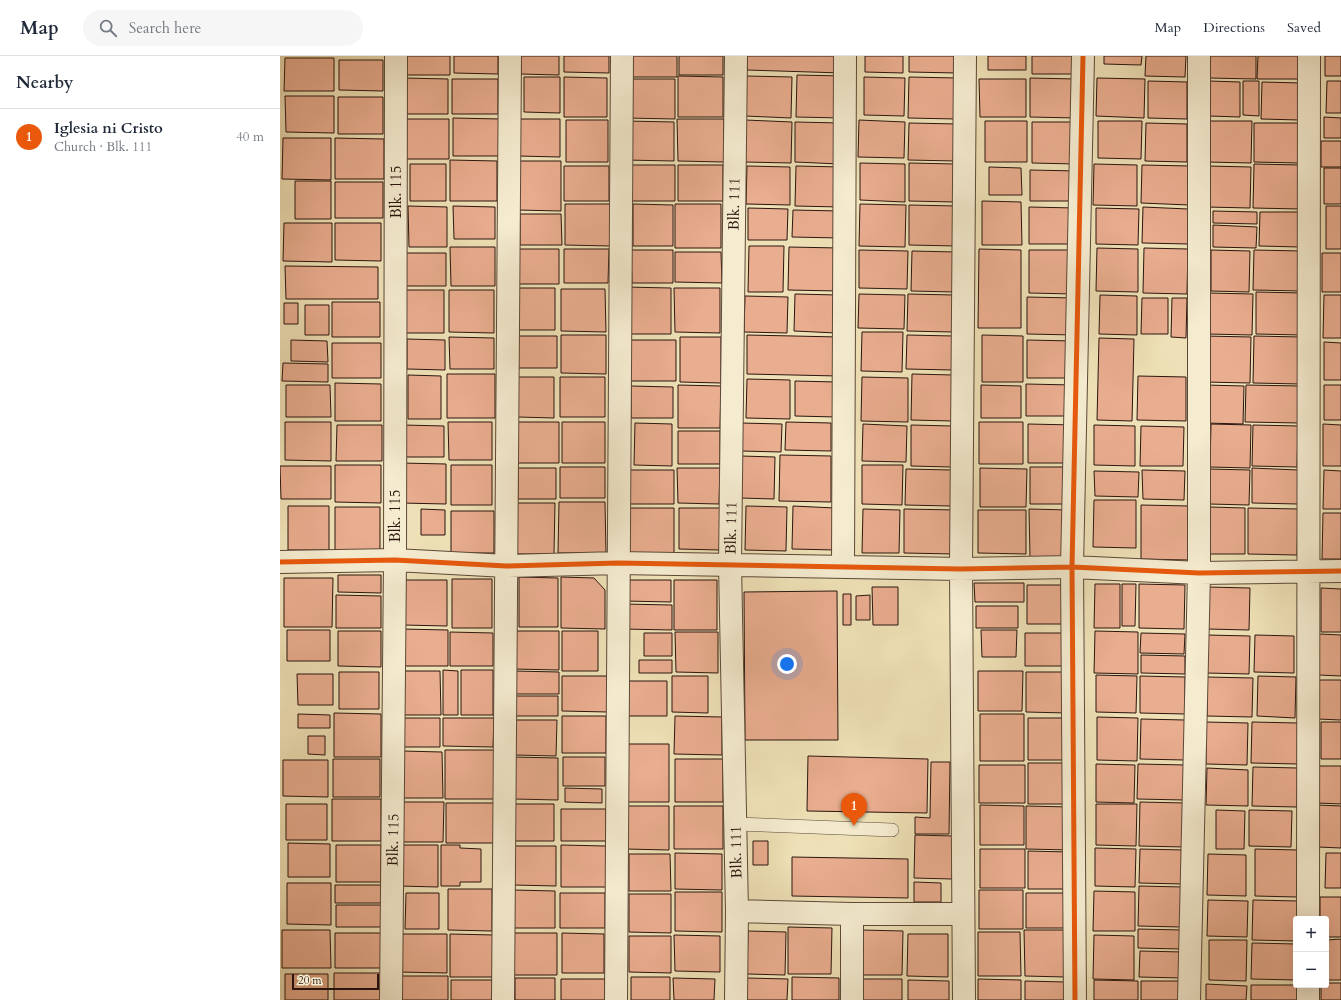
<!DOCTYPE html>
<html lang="en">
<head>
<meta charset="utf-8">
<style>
	:root { --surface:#fff; --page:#f6f6f7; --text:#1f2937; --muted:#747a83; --line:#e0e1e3; --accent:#ea580c }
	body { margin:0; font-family:Cardo,serif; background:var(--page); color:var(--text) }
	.controls { position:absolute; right:12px; bottom:12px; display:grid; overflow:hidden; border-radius:4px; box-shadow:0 4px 16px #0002 }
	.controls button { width:36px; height:36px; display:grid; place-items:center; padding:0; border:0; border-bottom:1px solid var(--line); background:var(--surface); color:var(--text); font:20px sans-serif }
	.scale { position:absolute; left:12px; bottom:10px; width:87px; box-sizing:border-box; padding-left:4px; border:2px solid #2b150d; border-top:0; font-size:11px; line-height:14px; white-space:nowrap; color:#2b150d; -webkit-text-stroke:3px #f5ecd0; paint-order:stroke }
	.you { position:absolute; left:507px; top:608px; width:14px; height:14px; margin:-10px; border:3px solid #fff; border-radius:50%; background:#1a73e8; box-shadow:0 0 0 6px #1a73e833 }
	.badge { display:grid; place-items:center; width:26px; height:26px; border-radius:50%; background:var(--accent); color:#fff; font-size:13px; font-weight:700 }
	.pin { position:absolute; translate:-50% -33px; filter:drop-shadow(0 1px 2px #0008) }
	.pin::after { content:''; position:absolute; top:21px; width:14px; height:12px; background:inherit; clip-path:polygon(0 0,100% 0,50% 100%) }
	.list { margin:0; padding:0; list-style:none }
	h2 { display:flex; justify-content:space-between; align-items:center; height:52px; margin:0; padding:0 16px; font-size:17px }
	h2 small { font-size:13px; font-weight:400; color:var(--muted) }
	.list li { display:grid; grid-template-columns:26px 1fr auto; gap:12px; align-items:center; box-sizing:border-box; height:56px; padding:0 16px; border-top:1px solid var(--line) }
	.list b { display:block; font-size:15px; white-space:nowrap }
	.list p { margin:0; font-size:13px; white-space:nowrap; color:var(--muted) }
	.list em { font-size:13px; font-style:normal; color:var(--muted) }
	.icon { flex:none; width:22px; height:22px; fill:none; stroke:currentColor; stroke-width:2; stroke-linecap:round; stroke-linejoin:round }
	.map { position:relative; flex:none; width:1061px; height:944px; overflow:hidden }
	header { display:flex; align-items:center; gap:24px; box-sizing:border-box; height:56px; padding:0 20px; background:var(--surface); border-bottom:1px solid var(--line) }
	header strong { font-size:19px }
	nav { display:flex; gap:22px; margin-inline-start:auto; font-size:14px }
	.search { width:280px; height:36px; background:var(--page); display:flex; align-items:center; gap:10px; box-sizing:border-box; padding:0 14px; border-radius:22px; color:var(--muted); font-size:15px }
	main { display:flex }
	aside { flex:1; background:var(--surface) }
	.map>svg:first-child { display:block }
	.building { fill:#e9ad8f; stroke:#2b150d }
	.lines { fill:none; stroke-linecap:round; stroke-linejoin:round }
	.lane-casing { stroke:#5c4838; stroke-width:14 }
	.street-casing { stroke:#5c4838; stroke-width:24 }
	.lane { stroke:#f5ecd0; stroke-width:13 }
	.street { stroke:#f5ecd0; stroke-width:22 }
	.cycleway-casing { stroke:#f5ecd0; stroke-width:8 }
	.cycleway { stroke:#e8590c; stroke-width:5 }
	.labels { text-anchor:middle; stroke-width:3; stroke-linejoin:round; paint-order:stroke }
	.street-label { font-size:15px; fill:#2b150d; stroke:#f5ecd0 }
</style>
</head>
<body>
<header>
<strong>Map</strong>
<div class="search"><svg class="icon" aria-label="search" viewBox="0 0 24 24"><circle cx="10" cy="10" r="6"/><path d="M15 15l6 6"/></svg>Search here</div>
<nav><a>Map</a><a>Directions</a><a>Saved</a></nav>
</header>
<main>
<aside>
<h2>Nearby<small></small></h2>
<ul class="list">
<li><span class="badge">1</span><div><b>Iglesia ni Cristo</b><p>Church · Blk. 111</p></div><em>40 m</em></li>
</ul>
</aside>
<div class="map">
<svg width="1061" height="944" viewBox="0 0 1061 944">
	<rect width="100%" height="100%" fill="#efe1b7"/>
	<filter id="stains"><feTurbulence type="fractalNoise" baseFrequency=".005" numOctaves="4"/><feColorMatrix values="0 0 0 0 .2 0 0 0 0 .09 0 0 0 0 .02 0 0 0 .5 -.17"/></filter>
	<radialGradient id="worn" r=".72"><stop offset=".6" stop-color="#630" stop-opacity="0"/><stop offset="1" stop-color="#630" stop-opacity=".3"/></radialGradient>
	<path class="building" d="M125 0H170V19H125Z
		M174 0H218V18L174 17Z
		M241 0H279V19L241 18Z
		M284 0H329V17L284 16Z
		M349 0H397V21H349Z
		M399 0H443V19H399Z
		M467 0H562V17L467 14Z
		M585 0H623V17L585 16Z
		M629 0H677V17L629 16Z
		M708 0H746V14H708Z
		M752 0H794V18H752Z
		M824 0H862L861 9 824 8Z
		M866 0H906L905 21 865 20Z
		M929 0H976V23L929 22Z
		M978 0H1021V23H977Z
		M1045 0H1061V20H1045Z
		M5 2H54V35H4Z
		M59 4H103V35L59 34Z
		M517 19 563 20 562 62 516 61Z
		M398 20 443 21V61H398Z
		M466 20 512 21 511 62 465 60Z
		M244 21H280V57L244 56Z
		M284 21 327 22V61H284Z
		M584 21 625 22 624 60 584 59Z
		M629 21 677 22 676 63 628 62Z
		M124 22 168 23V58H124Z
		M750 22 797 23 796 62 750 61Z
		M817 22 865 23 864 62 816 60Z
		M172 23H218V58H172Z
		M347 23H395V63L347 62Z
		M699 23H746V61H700Z
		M868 25 907 26V63L868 62Z
		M929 25 960 26V61L929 60Z
		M963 25H979V60L963 59Z
		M1047 25H1061V57H1046Z
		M982 26 1021 27 1020 64 981 63Z
		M5 40H54V77L6 76Z
		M58 41H103V78H58Z
		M1044 61 1061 62V82H1044Z
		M173 62 220 63V100H173Z
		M123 63H169V103H123Z
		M239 63H280V101L239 100Z
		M397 63H444V106L398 105Z
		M286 64H328V106H286Z
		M465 64 512 66 511 107 464 106Z
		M579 64 625 66 624 102 578 101Z
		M345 65 394 66V105L345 104Z
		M705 65H747V106H705Z
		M818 65H862L861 103 818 102Z
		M927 65H972L971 107 926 106Z
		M515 66 561 67 560 108 515 106Z
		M752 66H795V108L752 107Z
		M629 67 677 68 676 105 628 104Z
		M866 67 907 68V106L865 105Z
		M974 67H1020L1019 107 974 106Z
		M3 82H51V124L2 123Z
		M55 82 104 83V123H55Z
		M1041 85H1061V111H1041Z
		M170 104 217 105V145H170Z
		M237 105H281V155L237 154Z
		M580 107 625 108V146L580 144Z
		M629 107 676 108 675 146 629 145Z
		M130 108H166V145H130Z
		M814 108 857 109V150L813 149Z
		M974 108 1021 109 1020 153 973 152Z
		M348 109H395V145H348Z
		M398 109H443V145H398Z
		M862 109 910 110 909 149 861 147Z
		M284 110H329V145H284Z
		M467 110 510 111V149L466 148Z
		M516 110 562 111 561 151 515 150Z
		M927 110 971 111 970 152 927 151Z
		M709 111 741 112 742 139H709Z
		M1044 112H1061V148H1044Z
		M750 114 798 115V145H750Z
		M15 125H51V163H15Z
		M55 126H103V162H55Z
		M702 145 741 146 742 189H702Z
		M285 148H330V190L285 189Z
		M353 148 393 149V190H353Z
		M395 148H441V192H395Z
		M580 148 626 149 625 191 579 190Z
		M629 149 677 150 676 190 629 189Z
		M128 150 167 151V191H129Z
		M173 150 215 151V183H174Z
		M1046 150H1061V193H1046Z
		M749 151 795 152V188H749Z
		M863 151 908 153V188L862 187Z
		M468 152 508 153 507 184H468Z
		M816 152 859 153 858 189 816 188Z
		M513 154 560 155 559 182 512 181Z
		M933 155 977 156V168L933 167Z
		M980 156H1020V191L979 190Z
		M240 158H281L282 189H240Z
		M4 167H52V206L3 205Z
		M55 167H101V205L55 204Z
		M933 169 977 171 976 192 933 191Z
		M469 190H504L503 236H468Z
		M170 191H215V230H171Z
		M509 191 559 192 558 235 508 234Z
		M817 192 858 193V236L816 235Z
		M864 192 908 193 907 238 863 237Z
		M239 193H279V228H239Z
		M284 193H329L328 227H284Z
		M699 193 741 194V272H698Z
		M351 194H393V227H352Z
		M579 194 628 195 627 233 579 232Z
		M749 194H794V238L749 237Z
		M931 194 970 195 969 236 931 235Z
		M974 194 1022 195 1021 235 973 234Z
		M632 195 676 196 675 236 631 235Z
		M395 196H441L442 227 395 226Z
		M122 197H166V230H122Z
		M1042 197H1061V236H1042Z
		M5 210 98 211V243H6Z
		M344 231 391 232V278H344Z
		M239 232H275V274H239Z
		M394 232H440V277L395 276Z
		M281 233H325L326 276 281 275Z
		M122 234H164V277H122Z
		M169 234H214V277L169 276Z
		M976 236 1023 237 1022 279 976 278Z
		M929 237 973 238 972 279 928 278Z
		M515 238 557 239V277L514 275Z
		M579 238 625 239 624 273 578 272Z
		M628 238 674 239 673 276 627 275Z
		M820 239 857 240V279L819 278Z
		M1044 239H1061V282H1043Z
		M465 240 508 241 507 277 464 276Z
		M747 241 795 242V279L747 278Z
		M862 242H888V278H861Z
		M892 242H907L906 282 891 281Z
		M52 246H100V281H52Z
		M4 247H18V268H4Z
		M25 249H49V279H25Z
		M582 276H623L622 316 581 315Z
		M281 279H326V318L281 317Z
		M467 279 559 281 558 320 467 318Z
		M627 279 674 280 673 314 626 313Z
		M702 279 743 280V326H702Z
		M238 280H277V312H238Z
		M925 280 971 281 970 327 924 326Z
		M974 280 1021 281V328L973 327Z
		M169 281 214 282V313H170Z
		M400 281H441V327L400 326Z
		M819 282 854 283 852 365 817 364Z
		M127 283 165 284V314L127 313Z
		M11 284 47 285 48 306 11 305Z
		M348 284H396V325H348Z
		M747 284 794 285V322H747Z
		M1044 286 1061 287V324H1044Z
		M52 287H101V322H52Z
		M3 307 48 308V326L2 325Z
		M167 318H215V362H167Z
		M632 318 673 319 672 365 631 364Z
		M128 319 161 320V363H128Z
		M858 320 906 321V365L857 364Z
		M238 321H274V362L238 361Z
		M280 321H325V361H280Z
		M582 321 628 322V366L581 365Z
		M467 323 510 324V363L466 362Z
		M515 325 557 326V361L515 360Z
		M55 327 101 328V365H55Z
		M746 328 793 329V360H746Z
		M6 329H50L51 361H6Z
		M398 329 441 330 440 372H398Z
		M701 329 741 330V362H701Z
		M925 329 964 330 963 368 925 367Z
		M966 329 1020 330V367L965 366Z
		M1044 329H1061V364H1044Z
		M351 330 393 331V362H351Z
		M5 366H51V405L5 404Z
		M168 366H212V404H169Z
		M237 366H279V407H237Z
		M282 366H325V407H282Z
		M506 366 551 367V395L505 394Z
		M699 366H743V408H699Z
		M355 367 392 368V410L354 409Z
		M461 367 502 368 501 396 461 395Z
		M583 368 627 370 626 406 582 405Z
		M748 368 794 369V407H748Z
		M931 368 971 369 970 412 930 411Z
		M1043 368 1061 369V410H1043Z
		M57 369H102V405H56Z
		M123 369 164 370V401H123Z
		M631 369 672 370 671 411 631 410Z
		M814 369 855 370V410L814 409Z
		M973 369 1018 370 1017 411 972 410Z
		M861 370 904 371 903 410H860Z
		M398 375H440V408H398Z
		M500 399 551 400V446L499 445Z
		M461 400 495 401 494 443 460 442Z
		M121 407 166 408V448L121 447Z
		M55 409H101V447L55 446Z
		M171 409H212V449H171Z
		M582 409H623L622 449 582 448Z
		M0 410H51V443H1Z
		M280 411H325V442H280Z
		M750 411H792V448H750Z
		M238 412H276V443H238Z
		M397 412H440L439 448 398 447Z
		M700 412 747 413 746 451H700Z
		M972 412 1018 414V448L972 447Z
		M626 413 672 414 671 450 625 449Z
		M929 413 970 414 969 449 929 448Z
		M347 414H394V448H348Z
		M862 414 905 415 904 444 863 443Z
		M1044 414 1061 415V453H1043Z
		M814 415 859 416 858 441 815 440Z
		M814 444H856V492L813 491Z
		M279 446H325L326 497H278Z
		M237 447H275L274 498H237Z
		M861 449 909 450 908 504 861 503Z
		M8 450H49V494H8Z
		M466 450 507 451 506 495 465 494Z
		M513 450 555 452V494L512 493Z
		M55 451H100V495L55 494Z
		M930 451 965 452V498H930Z
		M348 452H394V497L347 498Z
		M399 452H440V494L399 493Z
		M968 452 1018 453 1017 499 968 498Z
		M141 453 165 454V479H141Z
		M583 453 620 454 619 497H582Z
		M624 453 676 454 675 498 624 497Z
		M749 453 789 454V501H750Z
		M698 454H746V498L698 497Z
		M171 455H214V497H171Z
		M1043 457H1061V503H1042Z
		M58 519H101V537L58 536Z
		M239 521 278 522V571H239Z
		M281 521 314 522 325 534V573L281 572Z
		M4 522H53L52 571H4Z
		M172 523H212V572H172Z
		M123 524H167V570L123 569Z
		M344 524H391V546L344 545Z
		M394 524H437V574H394Z
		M694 527H744V546H695Z
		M815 528H840V572H814Z
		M842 528H856L855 570H842Z
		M859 528 905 529 904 573 859 572Z
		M747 529H785V568H747Z
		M592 531H618V569H593Z
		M928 531 970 532 969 574 927 573Z
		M1041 532 1061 533V576H1041Z
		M557 535 558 684H465L464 536Z
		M563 538H571V569H563Z
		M56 539 101 540V572H56Z
		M590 539V564H576V540Z
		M343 548 392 549V574L343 573Z
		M696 550H738V572H696Z
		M122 573 168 574V610H122Z
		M7 574H50V605H7Z
		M701 574H737L736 601H702Z
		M58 575H101V611L58 610Z
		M233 575H279V614L233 613Z
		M282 575H318V615H282Z
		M815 575 858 576V618L814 617Z
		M170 576 213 577V610H170Z
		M395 576H438V617L396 616Z
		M364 577H392V600H364Z
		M745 577H783V610H745Z
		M861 577 905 578 904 598 860 597Z
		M1039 578 1061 579V620L1039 619Z
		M927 579 970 580 969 618 926 617Z
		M975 579 1014 580V617L974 616Z
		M861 599 905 600V618L861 617Z
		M359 604H392V617H359Z
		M163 614 178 615V659H163Z
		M181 614H213V659H181Z
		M120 615H160L161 659H120Z
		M234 615 279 616V638H234Z
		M698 615H743L742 655H698Z
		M59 616H99V653H59Z
		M746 616H787V657L746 656Z
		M17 618H53V649H18Z
		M816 619 857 620 856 657 816 656Z
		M282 620H328V656L282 655Z
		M392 620H428V657L392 656Z
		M860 620 905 621V658L860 657Z
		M978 620 1016 621 1015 662 977 660Z
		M927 621 973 622 972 661 927 660Z
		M1038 624H1061V664L1038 663Z
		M348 625H387V660H347Z
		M234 640H278V660H234Z
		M54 657 101 658V701H54Z
		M18 658 50 659V672H18Z
		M700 658H744V705H700Z
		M282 660H326V697H282Z
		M395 660 442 661V699L394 698Z
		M817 661 858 662 857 705 817 704Z
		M120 662H160V691H120Z
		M163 662H214L213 691 163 690Z
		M748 662H790V704H748Z
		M861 663 905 664 904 704 860 703Z
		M234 664H277L276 700 234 699Z
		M926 666 968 667 967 709 926 708Z
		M972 666 1018 667V708L971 707Z
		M1041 666H1061V703H1041Z
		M28 680H45V699L28 698Z
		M347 688H389V746H347Z
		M165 694H214L215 743H165Z
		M122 695 162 696 163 742H122Z
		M528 700 648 703 647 757 527 755Z
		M233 701 278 702V744L234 743Z
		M283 701H325V730H283Z
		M53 703H100V741H53Z
		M395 703H443V746H395Z
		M3 704H48V741L3 740Z
		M651 706H670L669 778H635V761L650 762Z
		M748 707H788V748H748Z
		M816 708 855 709 854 747 816 746Z
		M858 708 906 709 905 744 857 743Z
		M699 709H745V747H699Z
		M1038 710H1061V748L1038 747Z
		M973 711 1018 712 1017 751 972 750Z
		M927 712 968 714V750L926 749Z
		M285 732 322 733V747L285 746Z
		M52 743H101V785H52Z
		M117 746H164L163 786H117Z
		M860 746 905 747V791L859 790Z
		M166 747H215V787H166Z
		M6 748H47V784H6Z
		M234 748H274V785H234Z
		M816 748H857L856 790 816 789Z
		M700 749 744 750V789H700Z
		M1038 749 1061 750V792L1038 791Z
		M347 750H389V794L346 793Z
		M394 750H443V793H394Z
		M746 750 791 751 792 794 746 793Z
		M281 753H326V785H281Z
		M936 754 965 755 964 793H936Z
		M969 754 1012 755 1011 791 969 790Z
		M635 779 673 780 672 823 634 822Z
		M473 785H488V809H473Z
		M8 787 50 788V821H8Z
		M56 789H101V826H56Z
		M119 789H158V831L119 830Z
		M161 789H180V792L201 793V826H180V830H161Z
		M281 789 326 790V831H281Z
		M235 790H276V830L234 829Z
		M815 792 856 793 855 831 815 830Z
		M700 793H745V832H700Z
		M860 793 904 794V828L859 827Z
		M975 793 1018 794 1017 841 975 840Z
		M748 795 790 796V833H748Z
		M395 797 442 798V834L395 833Z
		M1046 797H1061V832H1045Z
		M349 798H390L391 835H349Z
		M928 798 966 799V840L927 839Z
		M512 801 628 803V842L512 840Z
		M634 826 661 827V846H634Z
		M7 827H51V869L7 868Z
		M55 829H102V847H55Z
		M859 830 903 831 902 871 858 870Z
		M168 833H212V875L168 874Z
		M234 834 275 835V872H233Z
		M699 834H743V873H699Z
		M814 835 855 836V875H813Z
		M395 836H442V876L395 875Z
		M126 837H159V873H125Z
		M280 837H325V872H280Z
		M746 837H790V872H746Z
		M349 838H391V877L349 876Z
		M1040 841H1061V881H1046V863H1040Z
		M928 844 968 845 967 881 927 880Z
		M973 844 1018 845 1016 885 972 884Z
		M56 849H101V871H56Z
		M508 871 552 872 551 918H508Z
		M858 873 903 874 902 893 858 892Z
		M2 874H50L51 912H2Z
		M581 874 623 875 622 919H580Z
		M744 874H786V921L745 920Z
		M468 875 506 876 505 919 467 918Z
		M698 876H740L741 920H698Z
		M55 877H103V912H55Z
		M233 877H277V919H233Z
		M282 877 324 878V917H282Z
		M118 878H167V917L118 916Z
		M170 878 214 879V921H170Z
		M628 878H668V921L627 920Z
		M394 879 440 880V916L395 915Z
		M814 879 854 880V924L813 923Z
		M349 880H391V917L349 916Z
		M1061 883V924H1046V884Z
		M929 884H967L966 925 929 924Z
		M972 887 1016 888V924L971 923Z
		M860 895 903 896V922L859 921Z
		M54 917H101V944H54Z
		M5 918H48V944H5Z
		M119 920H168V944H119Z
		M351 921H390V944H351Z
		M512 921 559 922V944H512Z
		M235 922H275V944H235Z
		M393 922 435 923 434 944H394Z
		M467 922 508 923 507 944H467Z
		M281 923H325V944H281Z
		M580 923H622V944H580Z
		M698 923 741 924V944H698Z
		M171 924H214V944H171Z
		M628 924 669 925V944H628Z
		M814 924 858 925V944H814Z
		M745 925 785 926V944H745Z
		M861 925H905V944H861Z
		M1046 927H1061V944H1041V929H1046Z
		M926 928 967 930 966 944H926Z
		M971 929H1018L1017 944H971Z"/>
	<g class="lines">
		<defs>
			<path id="lane" d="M456 768 612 774"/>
			<path id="street" d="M456 0 450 509 457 855 456 944
				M0 506 115 504 226 510 338 507 681 513 792 511 919 517 1061 515
				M563 511 565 0
				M457 855 572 858H683
				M1028 863 1029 0
				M1028 929V944
				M111 944 115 504 116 0
				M223 944 230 0
				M336 944 342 0
				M572 944V858
				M684 944 681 513 685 0
				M795 944 792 511 803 0
				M909 944 919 517V0"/>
		</defs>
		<use href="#lane" class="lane-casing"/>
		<use href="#street" class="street-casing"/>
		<use href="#lane" class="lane"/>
		<use href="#street" class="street"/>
		<defs>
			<path id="cycleway" d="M0 506 115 504 226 510 338 507 681 513 792 511 919 517 1061 515
				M795 944 792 511 803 0"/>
		</defs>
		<use href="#cycleway" class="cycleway-casing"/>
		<use href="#cycleway" class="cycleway"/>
	</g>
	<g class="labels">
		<g class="street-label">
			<text transform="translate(116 136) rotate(-90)" y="5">Blk. 115</text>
			<text transform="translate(454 148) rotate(-89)" y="5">Blk. 111</text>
			<text transform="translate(115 460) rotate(-90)" y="5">Blk. 115</text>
			<text transform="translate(451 472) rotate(-89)" y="5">Blk. 111</text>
			<text transform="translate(113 784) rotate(-89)" y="5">Blk. 115</text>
			<text transform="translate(456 796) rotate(-91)" y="5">Blk. 111</text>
		</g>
	</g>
	<rect width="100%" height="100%" filter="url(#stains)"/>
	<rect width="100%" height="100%" fill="url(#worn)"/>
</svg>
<div class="controls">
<button>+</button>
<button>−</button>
</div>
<div class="scale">20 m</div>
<div class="you"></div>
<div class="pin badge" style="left:574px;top:770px">1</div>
</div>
</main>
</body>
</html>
